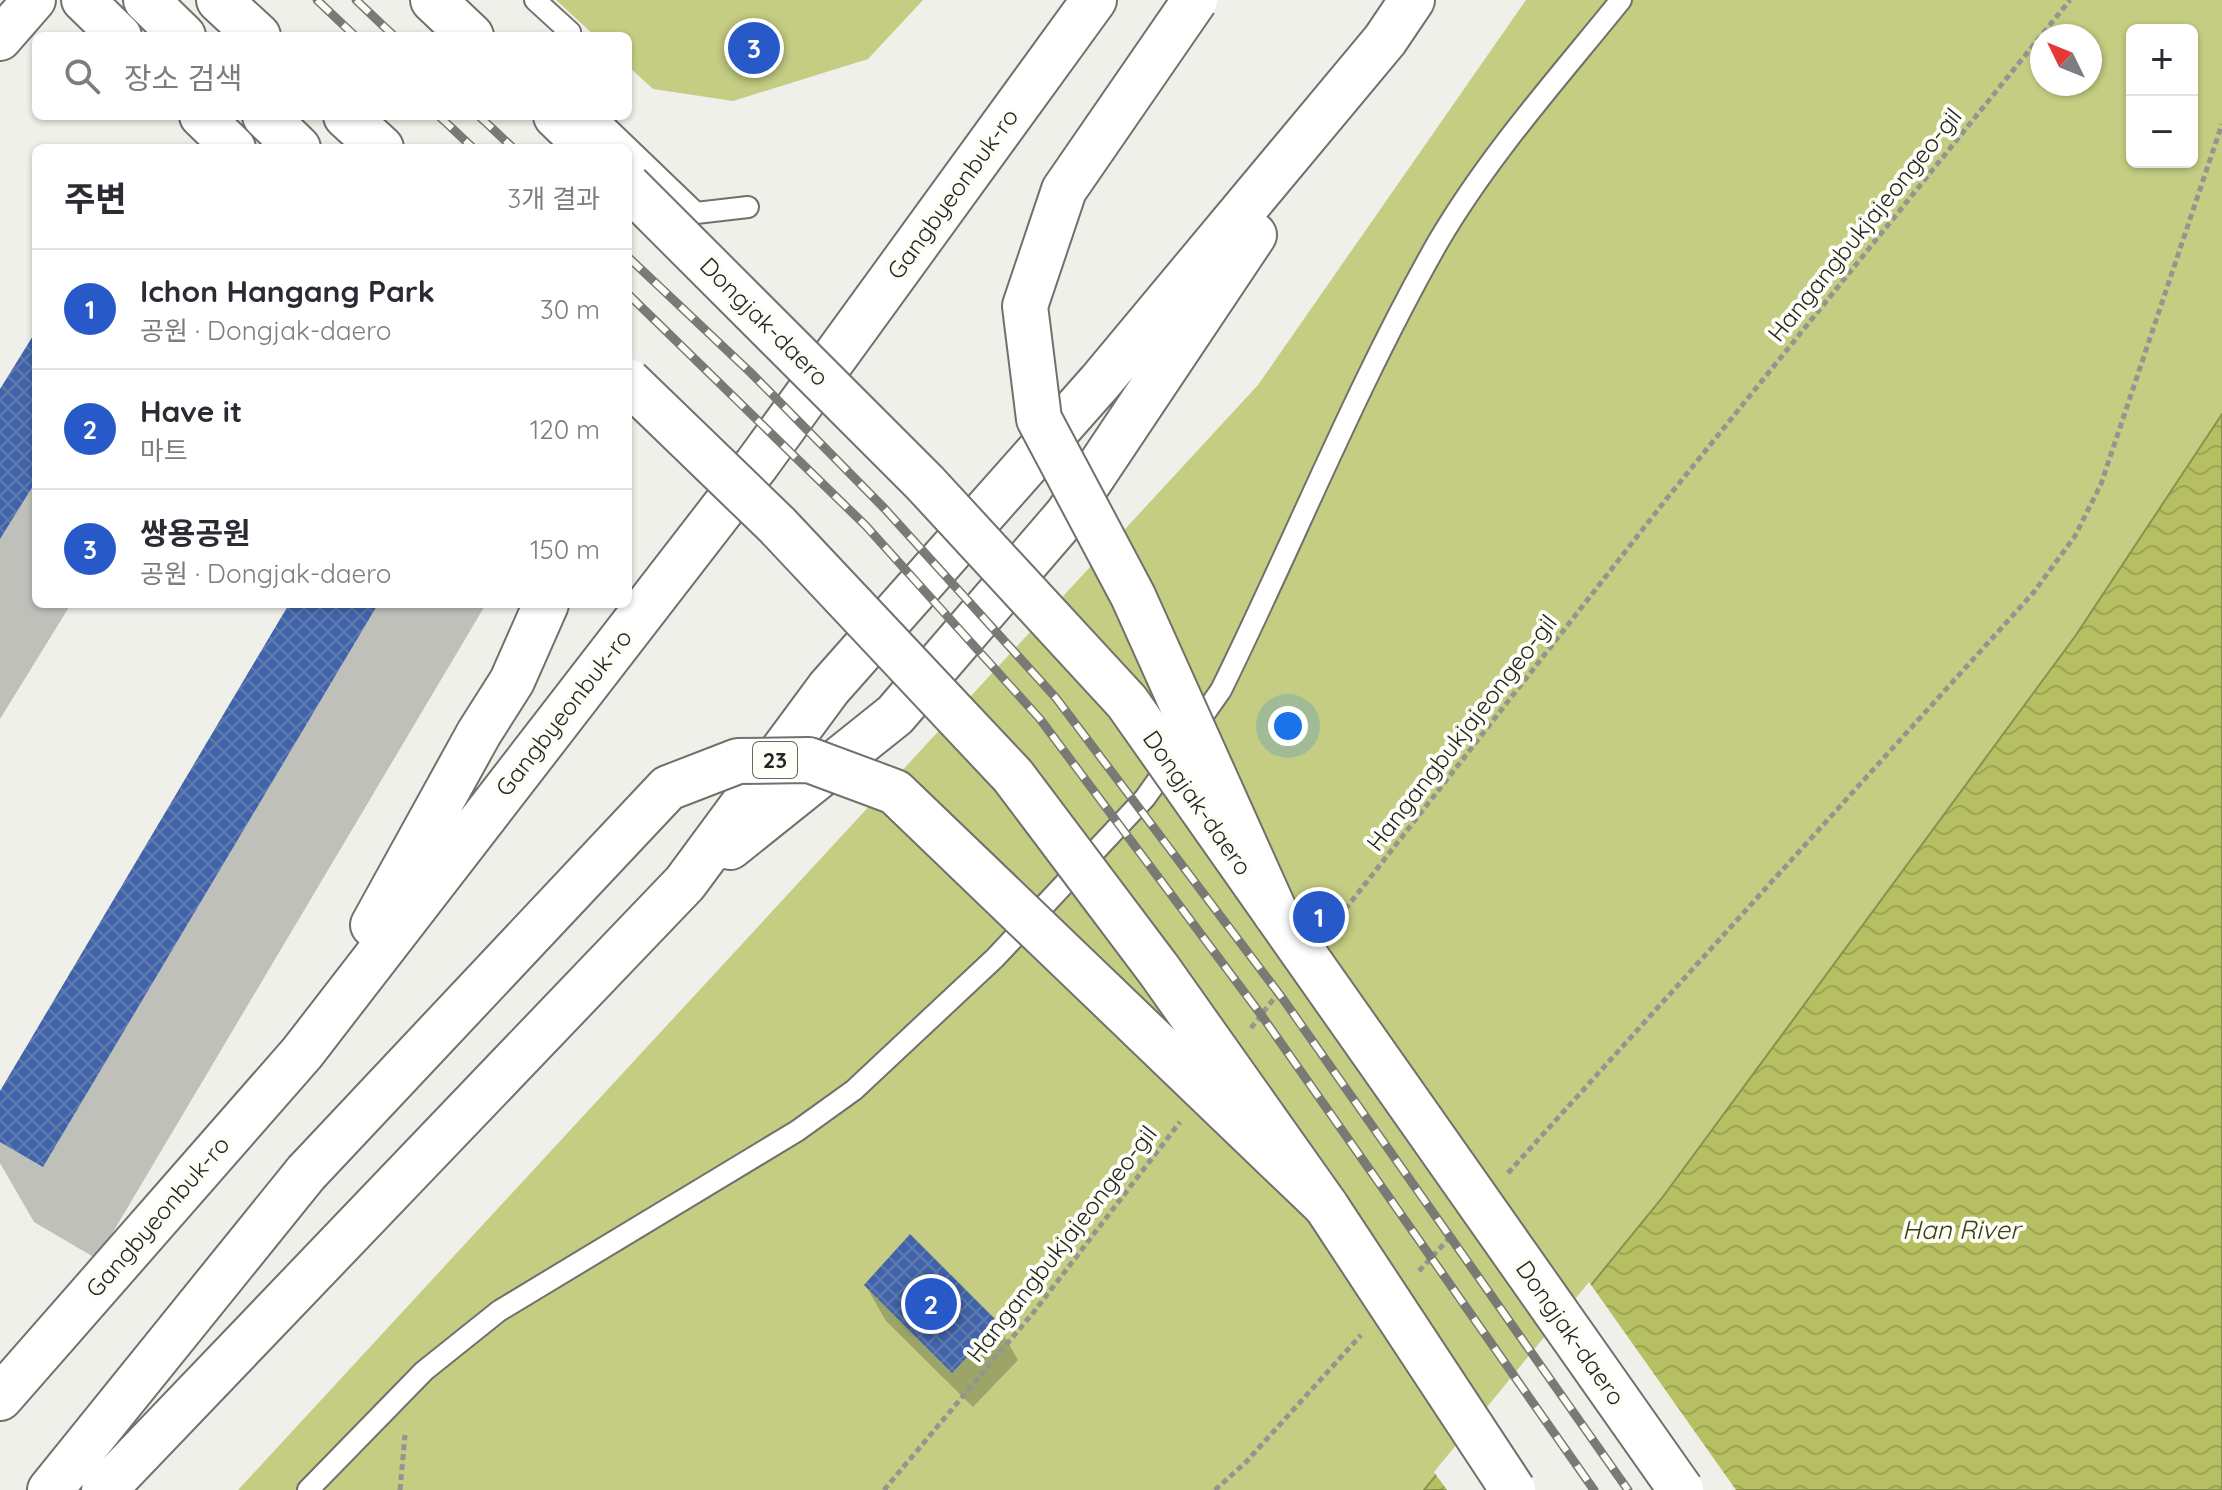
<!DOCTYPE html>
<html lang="ko">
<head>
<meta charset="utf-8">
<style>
	:root { --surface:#fff; --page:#f2f2f3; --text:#2b2b33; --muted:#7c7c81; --line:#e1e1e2; --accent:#275ac8 }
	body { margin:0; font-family:Quicksand,"Noto Sans KR",sans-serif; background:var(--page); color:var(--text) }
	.controls { position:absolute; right:24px; top:24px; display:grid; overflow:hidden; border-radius:12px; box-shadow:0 2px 6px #0004 }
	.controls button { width:72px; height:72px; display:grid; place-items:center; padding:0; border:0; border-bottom:2px solid var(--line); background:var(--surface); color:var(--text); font:40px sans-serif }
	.compass { position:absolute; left:2030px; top:24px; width:72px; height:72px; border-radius:50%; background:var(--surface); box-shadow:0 2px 6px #0004; rotate:313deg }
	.you { position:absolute; left:1288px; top:726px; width:28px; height:28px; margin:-20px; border:6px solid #fff; border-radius:50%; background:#1a73e8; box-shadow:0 0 0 12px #1a73e833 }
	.badge { display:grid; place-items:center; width:52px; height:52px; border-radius:50%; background:var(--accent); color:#fff; font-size:26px; font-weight:700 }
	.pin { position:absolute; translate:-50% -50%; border:4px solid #fff; box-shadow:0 2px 8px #0006 }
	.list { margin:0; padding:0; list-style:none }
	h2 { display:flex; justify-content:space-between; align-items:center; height:104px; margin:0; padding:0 32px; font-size:34px }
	h2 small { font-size:26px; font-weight:400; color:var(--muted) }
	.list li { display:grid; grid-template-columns:52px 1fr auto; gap:24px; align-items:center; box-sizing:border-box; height:120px; padding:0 32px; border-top:2px solid var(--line) }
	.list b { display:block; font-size:30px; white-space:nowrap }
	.list p { margin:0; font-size:26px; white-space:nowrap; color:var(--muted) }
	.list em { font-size:26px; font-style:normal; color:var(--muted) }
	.icon { flex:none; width:44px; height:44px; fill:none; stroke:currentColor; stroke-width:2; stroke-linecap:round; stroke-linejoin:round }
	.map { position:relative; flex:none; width:2222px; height:1490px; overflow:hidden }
	.search { position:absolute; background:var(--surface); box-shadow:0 2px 6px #0004; left:32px; top:32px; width:600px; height:88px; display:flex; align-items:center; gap:20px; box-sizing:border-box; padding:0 28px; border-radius:12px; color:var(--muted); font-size:30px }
	.panel { position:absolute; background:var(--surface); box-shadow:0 2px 6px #0004; left:32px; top:144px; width:600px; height:464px; border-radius:12px }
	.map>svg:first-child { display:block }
	.green { fill:#c4cd82; fill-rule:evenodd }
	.water { fill:url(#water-waves); stroke:#8a914e; stroke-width:2 }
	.pier { fill:#eff0e9 }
	.shadow { fill:#0003 }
	.building { fill:url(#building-cross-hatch) }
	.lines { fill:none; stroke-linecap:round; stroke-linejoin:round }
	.lane-casing { stroke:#70716b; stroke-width:24 }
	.street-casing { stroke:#70716b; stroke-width:46 }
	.primary-casing { stroke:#70716b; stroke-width:48 }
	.highway-casing { stroke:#70716b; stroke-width:48 }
	.path { stroke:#949590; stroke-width:5; stroke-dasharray:6 4; stroke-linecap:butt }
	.lane { stroke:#fff; stroke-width:20 }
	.street { stroke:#fff; stroke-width:42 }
	.primary { stroke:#fff; stroke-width:44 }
	.highway { stroke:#fff; stroke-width:44 }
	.rail-casing { stroke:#797a75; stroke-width:9 }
	.rail { stroke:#fdfef6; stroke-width:6; stroke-dasharray:18; stroke-linecap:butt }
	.primary-bridge-casing { stroke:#70716b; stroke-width:48; stroke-linecap:butt }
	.highway-bridge-casing { stroke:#70716b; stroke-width:48; stroke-linecap:butt }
	.primary-bridge { stroke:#fff; stroke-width:44 }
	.highway-bridge { stroke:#fff; stroke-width:44 }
	.labels { text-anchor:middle; stroke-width:8; stroke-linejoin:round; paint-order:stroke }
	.shield { fill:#fdfef6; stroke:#666662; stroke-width:2 }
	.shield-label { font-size:22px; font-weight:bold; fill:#252523 }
	.street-label { font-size:24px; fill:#252523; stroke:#fdfef6 }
	.water-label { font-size:26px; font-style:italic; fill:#3a3e16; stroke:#fdfef6 }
</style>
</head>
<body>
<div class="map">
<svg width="2222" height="1490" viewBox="0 0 2222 1490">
	<defs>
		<pattern id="water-waves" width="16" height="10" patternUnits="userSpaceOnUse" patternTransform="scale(2)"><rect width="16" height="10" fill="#b6bf61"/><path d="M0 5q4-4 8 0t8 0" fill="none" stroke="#9ca454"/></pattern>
		<pattern id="building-cross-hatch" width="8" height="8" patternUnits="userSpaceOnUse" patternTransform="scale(2)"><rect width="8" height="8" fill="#4063aa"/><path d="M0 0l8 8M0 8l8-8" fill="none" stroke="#607aaf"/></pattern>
	</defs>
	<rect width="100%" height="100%" fill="#eff0e9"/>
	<path class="green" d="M556 0H923L868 59 733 101 653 89 628 66V36H595Z
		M1526 0H2222V414L2076 635 1662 1198 1424 1490H238L1258 385ZM2132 30H2192V162H2132ZM2042 36H2090V84H2042Z"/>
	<path class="water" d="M2222 414V1490H1424L1662 1198 2076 635Z"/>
	<path class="pier" d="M1589 1282 1736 1490H1447L1434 1472Z"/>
	<path class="shadow" d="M36 335V604H71L0 719V393Z
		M292 604H486L97 1259 34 1222 0 1163V1095Z
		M910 1237 998 1325 1018 1360 973 1407 886 1321 866 1286Z"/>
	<path class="building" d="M36 331V481L0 539V389Z
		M289 604H378L43 1167 0 1142V1091Z
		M910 1234 999 1323 952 1373 864 1285Z"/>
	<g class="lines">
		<defs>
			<path id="lane" d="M535 0 570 32 569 36
				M595 116 696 213 748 207
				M1193 730 1221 690C1294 542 1356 386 1438 242 1489 155 1558 78 1621 0
				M308 1490 424 1371 499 1311 797 1131 854 1090 995 958 1145 798 1172 760"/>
			<path id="street" d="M83 0 120 36
				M0 39 34 0
				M201 116 234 148"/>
			<path id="primary" d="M219 0 258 36
				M433 0 471 36
				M346 116 381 148
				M556 116 589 148"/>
			<path id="highway" d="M146 0 183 36
				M265 116 298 148
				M730 847 895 715 1067 515 1254 235
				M373 925 479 733 512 681 546 604
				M0 1398 302 1053 757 464 1094 0
				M50 1490 306 1173
				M104 1490 685 883 829 688 1100 382 1385 40 1412 0"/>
		</defs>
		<use href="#lane" class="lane-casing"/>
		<use href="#street" class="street-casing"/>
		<use href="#primary" class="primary-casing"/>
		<use href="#highway" class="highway-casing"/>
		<path class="path" d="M1333 925 1668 497 2070 0
			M1251 1028 1279 992
			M1508 1173 2034 592 2075 536 2101 484 2222 124
			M1419 1271 1453 1234
			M400 1490 405 1435
			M884 1490 1033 1313 1180 1122
			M1215 1490 1246 1462 1361 1335"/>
		<use href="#lane" class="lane"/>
		<use href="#street" class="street"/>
		<use href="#primary" class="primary"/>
		<use href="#highway" class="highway"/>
		<defs>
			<path id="rail" d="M317 0 355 36
				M356 0 394 36
				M439 116 473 148
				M479 116 513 148
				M628 257 751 373 884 508 1056 698 1283 999 1628 1490
				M628 294 866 526 1040 719 1262 1016 1594 1490"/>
		</defs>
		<use href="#rail" class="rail-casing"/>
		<use href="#rail" class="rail"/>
		<defs>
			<path id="primary-bridge" d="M628 186 925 483 1127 702 1681 1490
				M628 381 777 525 1013 776 1159 970 1326 1206 1513 1490"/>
			<path id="highway-bridge" d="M1195 0 1064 190 1025 306 1039 419 1133 596 1276 914
				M306 1173 668 788 738 761 809 760 895 792 1326 1206"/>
		</defs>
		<use href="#primary-bridge" class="primary-bridge-casing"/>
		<use href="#highway-bridge" class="highway-bridge-casing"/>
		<use href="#primary-bridge" class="primary-bridge"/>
		<use href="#highway-bridge" class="highway-bridge"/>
	</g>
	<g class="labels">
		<rect class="shield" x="753" y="742" width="44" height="36" rx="6"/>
		<g class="shield-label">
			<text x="775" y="768">23</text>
		</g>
		<g class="street-label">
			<text transform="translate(953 194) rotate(-54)" y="8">Gangbyeonbuk-ro</text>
			<text transform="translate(1865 225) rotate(-51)" y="8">Hangangbukjajeongeo-gil</text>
			<text transform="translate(764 322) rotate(45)" y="8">Dongjak-daero</text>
			<text transform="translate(564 713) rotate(-52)" y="8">Gangbyeonbuk-ro</text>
			<text transform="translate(1462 733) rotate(-52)" y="8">Hangangbukjajeongeo-gil</text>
			<text transform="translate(1197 803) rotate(55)" y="8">Dongjak-daero</text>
			<text transform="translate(158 1217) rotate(-49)" y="8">Gangbyeonbuk-ro</text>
			<text transform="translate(1062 1244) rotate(-52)" y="8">Hangangbukjajeongeo-gil</text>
			<text transform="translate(1570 1333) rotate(55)" y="8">Dongjak-daero</text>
		</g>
		<g class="water-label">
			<text x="1961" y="1239">Han River</text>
		</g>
	</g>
</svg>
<div class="controls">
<button>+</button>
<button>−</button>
</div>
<svg class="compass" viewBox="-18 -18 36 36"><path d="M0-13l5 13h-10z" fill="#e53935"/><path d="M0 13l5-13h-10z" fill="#7c7c81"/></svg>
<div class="you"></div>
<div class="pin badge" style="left:1319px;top:917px">1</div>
<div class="pin badge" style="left:931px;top:1304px">2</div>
<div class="pin badge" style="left:754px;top:48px">3</div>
<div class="search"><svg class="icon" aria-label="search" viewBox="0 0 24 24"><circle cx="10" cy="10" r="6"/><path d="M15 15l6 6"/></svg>장소 검색</div>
<section class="panel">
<h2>주변<small>3개 결과</small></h2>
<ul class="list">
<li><span class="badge">1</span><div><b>Ichon Hangang Park</b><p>공원 · Dongjak-daero</p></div><em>30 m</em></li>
<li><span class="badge">2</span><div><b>Have it</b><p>마트</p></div><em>120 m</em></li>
<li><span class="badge">3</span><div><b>쌍용공원</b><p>공원 · Dongjak-daero</p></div><em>150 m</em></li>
</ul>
</section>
</div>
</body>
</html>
